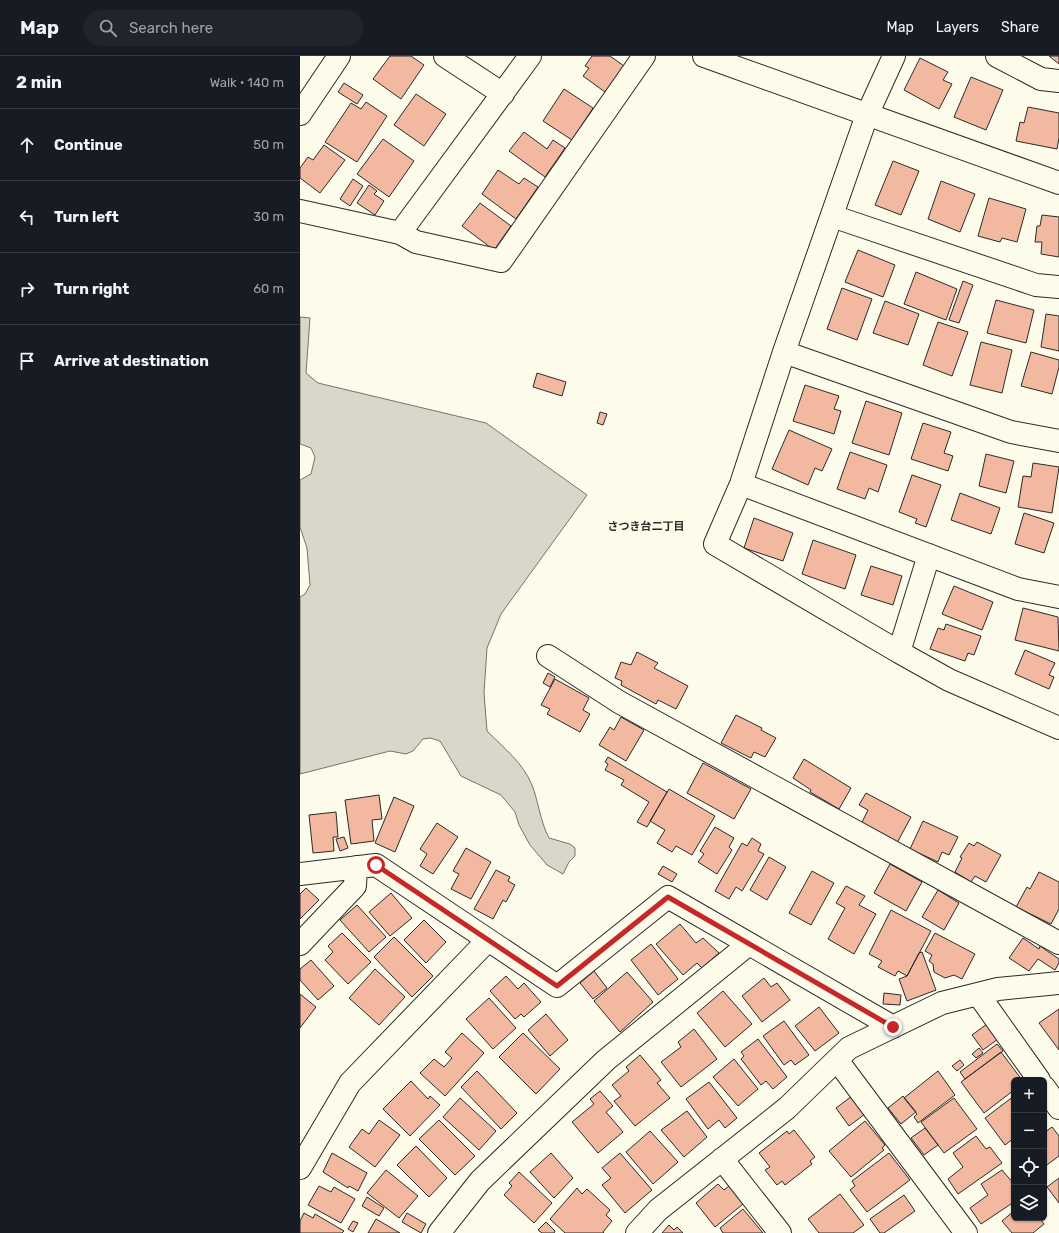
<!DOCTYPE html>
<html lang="en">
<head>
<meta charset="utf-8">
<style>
	:root { --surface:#171b24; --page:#20242c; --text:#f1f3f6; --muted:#9ea1a6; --line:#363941 }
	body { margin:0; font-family:Rubik,"Noto Sans JP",sans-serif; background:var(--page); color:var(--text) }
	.controls { position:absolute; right:12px; bottom:12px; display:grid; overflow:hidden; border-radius:6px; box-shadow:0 1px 3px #0004 }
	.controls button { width:36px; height:36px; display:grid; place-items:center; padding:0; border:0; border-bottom:1px solid var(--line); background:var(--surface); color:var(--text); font:20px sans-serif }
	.stop { position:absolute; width:12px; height:12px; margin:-9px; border:3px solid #c62828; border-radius:50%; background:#fff }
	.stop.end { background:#c62828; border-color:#fff; box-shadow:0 1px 4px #0008 }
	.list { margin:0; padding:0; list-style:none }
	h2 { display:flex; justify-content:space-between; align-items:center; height:52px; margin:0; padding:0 16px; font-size:17px }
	h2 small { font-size:13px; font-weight:400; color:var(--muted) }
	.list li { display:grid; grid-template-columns:26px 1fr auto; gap:12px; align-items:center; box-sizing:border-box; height:72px; padding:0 16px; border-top:1px solid var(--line) }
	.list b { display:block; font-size:15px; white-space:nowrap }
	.list em { font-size:13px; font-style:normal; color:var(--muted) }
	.icon { flex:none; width:22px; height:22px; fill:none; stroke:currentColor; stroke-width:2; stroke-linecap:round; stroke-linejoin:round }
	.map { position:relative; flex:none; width:759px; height:1177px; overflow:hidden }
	header { display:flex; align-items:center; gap:24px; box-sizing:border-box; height:56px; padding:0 20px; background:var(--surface); border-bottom:1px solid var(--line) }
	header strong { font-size:19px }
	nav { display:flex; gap:22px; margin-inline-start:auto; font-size:14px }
	.search { width:280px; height:36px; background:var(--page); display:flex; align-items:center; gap:10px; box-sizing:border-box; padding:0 14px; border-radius:22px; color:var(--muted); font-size:15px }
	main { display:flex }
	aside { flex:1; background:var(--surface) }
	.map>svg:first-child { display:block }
	.water { fill:#d8d7c9; stroke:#74746e }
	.building { fill:#f2b8a0; stroke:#2b2b2b }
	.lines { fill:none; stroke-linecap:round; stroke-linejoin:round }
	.street-casing { stroke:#2b2b2b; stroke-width:24 }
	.secondary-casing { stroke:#2b2b2b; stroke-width:24 }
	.street { stroke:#fdfbea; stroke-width:22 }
	.secondary { stroke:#fdfbea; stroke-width:22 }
	.route { stroke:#c62828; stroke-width:5 }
	.labels { text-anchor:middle; stroke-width:3; stroke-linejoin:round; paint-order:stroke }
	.neighbourhood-label { font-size:11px; font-weight:bold; fill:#2b2b2b; stroke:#fdfbea }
</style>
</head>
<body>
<header>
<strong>Map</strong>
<div class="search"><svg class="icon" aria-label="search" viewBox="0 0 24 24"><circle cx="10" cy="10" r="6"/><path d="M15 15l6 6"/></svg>Search here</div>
<nav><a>Map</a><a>Layers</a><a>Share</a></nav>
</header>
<main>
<aside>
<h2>2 min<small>Walk · 140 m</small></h2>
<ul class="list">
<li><svg class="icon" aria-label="ahead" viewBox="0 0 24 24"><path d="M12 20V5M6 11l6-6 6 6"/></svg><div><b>Continue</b></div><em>50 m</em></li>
<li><svg class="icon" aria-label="left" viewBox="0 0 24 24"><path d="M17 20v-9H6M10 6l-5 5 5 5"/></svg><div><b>Turn left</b></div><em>30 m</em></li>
<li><svg class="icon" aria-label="right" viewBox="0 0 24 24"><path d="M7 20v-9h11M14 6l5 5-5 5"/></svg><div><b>Turn right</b></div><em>60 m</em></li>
<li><svg class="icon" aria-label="arrive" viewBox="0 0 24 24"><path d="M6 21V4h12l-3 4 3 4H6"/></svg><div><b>Arrive at destination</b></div></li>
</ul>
</aside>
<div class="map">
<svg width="759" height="1177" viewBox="0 0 759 1177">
	<rect width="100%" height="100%" fill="#fdfbea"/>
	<path class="water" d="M0 261 10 262 6 317 18 327 186 367 287 439 201 558 187 592 184 637 187 675C204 692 223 707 232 729 239 747 240 765 249 782L270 788 275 792V800L269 806 263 818 247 809 230 789 219 769 215 756 201 739 161 720 140 685 130 682 123 683 113 695 106 698 90 695 0 718V541L5 538 10 529 7 492 0 471V424L11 418 15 401 11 392 0 388Z"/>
	<path class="building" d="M90 0H111L124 9 101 43 73 23Z
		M292 0H310L324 10 305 36 283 20 289 12 285 10Z
		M749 0H759V8Z
		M620 2 648 16 643 24 652 28 639 53 604 34Z
		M671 21 703 34 686 74 654 61Z
		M44 27 63 39 57 48 38 36Z
		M264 33 293 52 272 84 243 65Z
		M116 38 146 58 124 90 94 69Z
		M66 46 87 60 57 106 25 86 51 47 61 53Z
		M728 51 759 57V82L757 93 716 85 720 66 724 67Z
		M224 76 247 93 253 84 265 92 245 121 209 95Z
		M83 83 114 105 89 141 57 118Z
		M24 89 45 104 20 137 0 122V112L8 101 13 104Z
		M593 105 619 115 601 159 575 149Z
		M198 114 219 128 224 122 238 131 216 163 182 138Z
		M53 123 63 130 50 150 40 143Z
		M641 125 675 138 660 176 628 163Z
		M69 129 77 135 74 138 84 145 75 159 57 147Z
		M689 142 726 153 717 186 702 182 700 186 678 180Z
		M180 147 211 170 194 194 162 170Z
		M742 159 759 161V201L741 198 742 186H735L737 170H740Z
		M558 194 595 209 583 241 545 226Z
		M616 216 657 233 646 264 604 248Z
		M663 225 673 229 659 267 649 264Z
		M542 232 572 243 557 284 527 273Z
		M696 244 734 254 726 287 687 277Z
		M585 245 619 258 608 289 573 277Z
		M746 258 759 260V295L741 291Z
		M638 266 668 276 652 320 623 309Z
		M681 286 712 294 702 337 670 329Z
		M731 296 759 304V311L752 338 721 330Z
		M237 317 266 326 262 340 233 331Z
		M505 329 539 340 534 353 541 355 534 378 493 365Z
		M566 345 602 357 589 399 552 387Z
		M300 356 307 358 303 369 297 367Z
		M623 367 651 376 644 397 653 400 648 415 611 403Z
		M489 374 532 393 522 415 515 412 508 429 472 413Z
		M550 396 587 409 578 436 569 432 565 443 537 433Z
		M686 398 714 405 706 437 679 430Z
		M733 407 759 411 752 457 718 451 723 420 731 421Z
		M612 419 641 429 626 471 615 467 617 463 599 456Z
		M660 437 700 452 691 478 651 464Z
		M724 457 754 467 744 497 715 488Z
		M454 462 493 477 483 505 444 492Z
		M513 484 556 499 545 533 502 518Z
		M571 510 602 520 593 549 561 539Z
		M654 530 693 546 682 574 642 558Z
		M723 552 758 561 759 595 715 584Z
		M646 568 681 580 674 599 668 597 665 605 630 593 638 572 644 574Z
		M725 594 755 607 749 619 754 621 749 633 715 618Z
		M337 596 358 607 354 612 388 630 376 653 358 644 356 648 321 629 322 625 315 622 321 606 331 609Z
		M248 617 255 621 250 631 243 627Z
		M255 623 289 642 283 654 290 658 280 676 247 658 250 653 241 649Z
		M436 659 462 672 461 674 476 682 465 701 454 696 451 702 421 687Z
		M321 661 344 674 326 705 299 689 310 671 314 674Z
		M308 701 367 736 347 771 337 766 349 746 321 729 324 724 305 714 308 708 305 706Z
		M504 703 551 732 539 753 510 736 511 734 493 722Z
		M403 707 451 733 434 763 387 737Z
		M369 733 415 760 392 799 376 790 372 796 357 787 365 774 350 765Z
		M566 737 611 761 597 787 561 768 568 754 559 749Z
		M79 739 82 763 72 764 74 785 51 788 45 744Z
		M94 741 114 750 95 796 75 787Z
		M36 756 38 781H33L34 795 13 797 9 759Z
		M623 765 658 781 649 799 642 796 638 806 610 793Z
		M137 767 158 781 133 818 120 810 127 798 120 793Z
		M415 771 434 782 429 791 432 794 417 818 398 806 404 798 400 795Z
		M44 781 48 792 40 795 36 783Z
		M452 782 461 788 458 795 464 798 442 835 436 831 429 843 415 835 442 787 447 790Z
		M677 786 701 799 686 826 675 820 671 826 655 816 662 802 660 801 669 787 674 790Z
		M166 792 191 806 171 843 151 833 159 818 153 815Z
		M469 801 486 811 467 844 450 834Z
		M590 808 622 826 606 855 574 837Z
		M363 810 377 818 372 826 358 818Z
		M196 814 210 821 208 825 215 829 206 846 203 844 193 863 174 853Z
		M512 815 534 827 511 869 489 857Z
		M739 816 759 826V853L751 868 716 851 727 831 730 833Z
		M546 830 565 840 559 849 576 858 554 898 528 883 545 852 536 847Z
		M6 832 19 844 0 863V838Z
		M638 834 659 847 644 874 622 861Z
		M91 837 112 862 90 880 69 856Z
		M57 849 86 881 69 896 40 864Z
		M591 854 631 875 607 920 598 915 595 920 578 911 582 905 569 898Z
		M124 864 146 886 126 907 104 884Z
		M380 868 396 887 403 882 419 897 402 912 397 907 383 919 356 888Z
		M42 877 71 906 48 928 25 904 33 896 28 890Z
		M635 877 675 898 662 923 654 919 645 922 634 916 633 908 629 905 632 899 625 895Z
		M94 881 133 920 112 941 74 901Z
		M723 882 739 893 740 890 759 903V907L755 914 738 903 729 915 709 902Z
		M351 888 378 923 358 939 331 904Z
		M622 896 636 934 607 945 599 923 607 920 619 897Z
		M11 904 34 930 18 944 0 924V913Z
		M75 913 105 941 79 969 49 942Z
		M294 915 307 932 293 943 280 927Z
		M327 916 353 946 320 976 294 945Z
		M206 920 218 933 224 927 241 946 224 961 221 958 215 963 190 935Z
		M464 922 471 931 477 927 490 944 462 966 442 940Z
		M423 935 452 968 425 991 397 957Z
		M584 937 601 939 600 949 583 948Z
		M0 938 16 951 0 972Z
		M189 942 216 972 193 993 166 963Z
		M519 951 539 977 515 995 495 970Z
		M759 953V994L739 967Z
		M246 958 268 984 250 1000 228 974Z
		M484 965 509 999 495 1009 491 1004 484 1009 463 980Z
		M687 968 698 983 683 994 672 979Z
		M394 973 417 1003 381 1031 361 1006 381 991 378 986Z
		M162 977 184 997 145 1040 120 1017 134 1003 144 1011 152 1002 145 996Z
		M223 977 260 1013 236 1038 199 1001Z
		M458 983 487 1021 473 1033 466 1025 461 1029 441 1003 444 1000 441 996Z
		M697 988 703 995 665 1023 660 1016Z
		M679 992 683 997 676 1002 672 998Z
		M701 996 722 1024H714V1034L684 1057 661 1026Z
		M340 999 361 1024 357 1027 370 1042 335 1070 314 1045 321 1040 312 1029 329 1015 326 1011Z
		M434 1003 458 1033 438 1050 413 1021Z
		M660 1004 664 1009 657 1015 652 1010Z
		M177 1015 217 1057 201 1073 161 1031Z
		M638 1015 655 1039 618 1067 614 1061 617 1058 604 1042Z
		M111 1025 128 1043 130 1040 140 1049 110 1080 83 1053Z
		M409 1026 437 1062 425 1072 419 1064 408 1073 386 1043Z
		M300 1035 313 1050 306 1056 323 1076 298 1097 272 1066 294 1048 290 1043Z
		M552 1040 565 1058 549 1070 536 1052Z
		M603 1040 616 1056 601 1068 588 1052Z
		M714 1040V1082L705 1089 685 1062Z
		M160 1042 196 1075 179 1094 143 1061Z
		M654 1042 677 1073 644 1097 621 1066Z
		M387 1055 407 1081 384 1101 361 1074Z
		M79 1064 100 1079 75 1111 49 1091 62 1073 69 1078Z
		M139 1064 175 1100 155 1119 119 1083Z
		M565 1065 585 1089 582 1092 584 1094 551 1121 529 1095Z
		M752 1071 759 1080V1100L744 1111V1077Z
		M625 1072 638 1089 624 1099 611 1082Z
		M494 1074 515 1101 510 1105 512 1108 485 1129 482 1125 477 1129 465 1114 470 1111 459 1097 487 1075 489 1078Z
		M350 1075 378 1106 353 1128 326 1096Z
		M676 1080 686 1093 690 1091 702 1107 658 1138 648 1123 663 1111 653 1097Z
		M116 1090 147 1122 129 1141 97 1109Z
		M32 1097 67 1117 58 1135 49 1130 48 1132 23 1116Z
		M251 1097 273 1122 254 1142 230 1116Z
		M320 1097 352 1134 325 1157 302 1129 311 1122 302 1112Z
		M589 1097 610 1124 567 1156 550 1134 555 1130 552 1125Z
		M86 1114 118 1140 99 1162 67 1137Z
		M702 1114 714 1128V1146L681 1168 670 1152 688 1139 681 1128Z
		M219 1116 252 1147 234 1167 204 1139 212 1130 209 1127Z
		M759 1122V1147L747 1131Z
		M418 1128 424 1134 429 1130 443 1148 415 1171 396 1147Z
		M19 1130 31 1136 34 1131 55 1143 41 1167 8 1149Z
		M277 1132 282 1138 287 1133 310 1154 306 1159 312 1165 303 1176 304 1177H265L250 1163Z
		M540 1138 564 1169 553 1177H519L508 1163Z
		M604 1139 615 1155 584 1177H580L570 1163Z
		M67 1141 84 1152 79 1160 62 1150Z
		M443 1153 463 1177H423L420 1172Z
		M714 1155V1162H739L744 1168 733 1177H712L702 1165Z
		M4 1157 13 1162 15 1158 44 1175 42 1177H0V1165Z
		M107 1157 126 1168 121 1177 102 1166Z
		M76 1163 100 1177H68Z
		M53 1165 58 1167 53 1176 48 1173Z
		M246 1166 255 1175 254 1177H242L238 1174Z
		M369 1169 374 1174 377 1171 383 1177H362Z"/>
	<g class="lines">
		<defs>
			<path id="street" d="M145 0 203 38
				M594 0 567 59 484 296 441 428 415 488 599 596
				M697 0 741 23 759 25
				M0 58 39 0
				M0 155 100 177 230 0
				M532 160 736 229 759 231
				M100 177 116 186 201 205 344 0
				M484 296 711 376 759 385
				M441 428 718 533 759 541
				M629 499 599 596 649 624 759 672
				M248 600 319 646 759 887
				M0 818 76 809 257 930 368 841 593 971
				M0 888 55 830 56 811
				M678 938 739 1024
				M537 1004 666 1177
				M744 1031 759 1052
				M422 1103 480 1177
				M0 1112 50 1027 188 884
				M139 1177 180 1125 306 1004 449 888
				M337 1177 358 1154 487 1052 549 992 642 947 698 933 759 927"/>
			<path id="secondary" d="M404 0 759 127"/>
		</defs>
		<use href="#street" class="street-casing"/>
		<use href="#secondary" class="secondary-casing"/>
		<use href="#street" class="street"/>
		<use href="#secondary" class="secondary"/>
	</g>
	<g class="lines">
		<path class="route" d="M76 809 257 930 368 841 593 971"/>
	</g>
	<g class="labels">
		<g class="neighbourhood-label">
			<text x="346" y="474">さつき台二丁目</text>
		</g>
	</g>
</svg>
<div class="controls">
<button>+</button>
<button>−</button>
<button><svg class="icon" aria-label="locate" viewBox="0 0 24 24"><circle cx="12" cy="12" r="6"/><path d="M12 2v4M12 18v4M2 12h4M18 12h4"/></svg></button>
<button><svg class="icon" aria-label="layers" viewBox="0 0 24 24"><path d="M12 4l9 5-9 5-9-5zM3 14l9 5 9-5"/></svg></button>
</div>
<div class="stop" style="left:76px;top:809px"></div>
<div class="stop end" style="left:593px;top:971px"></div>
</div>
</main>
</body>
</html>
